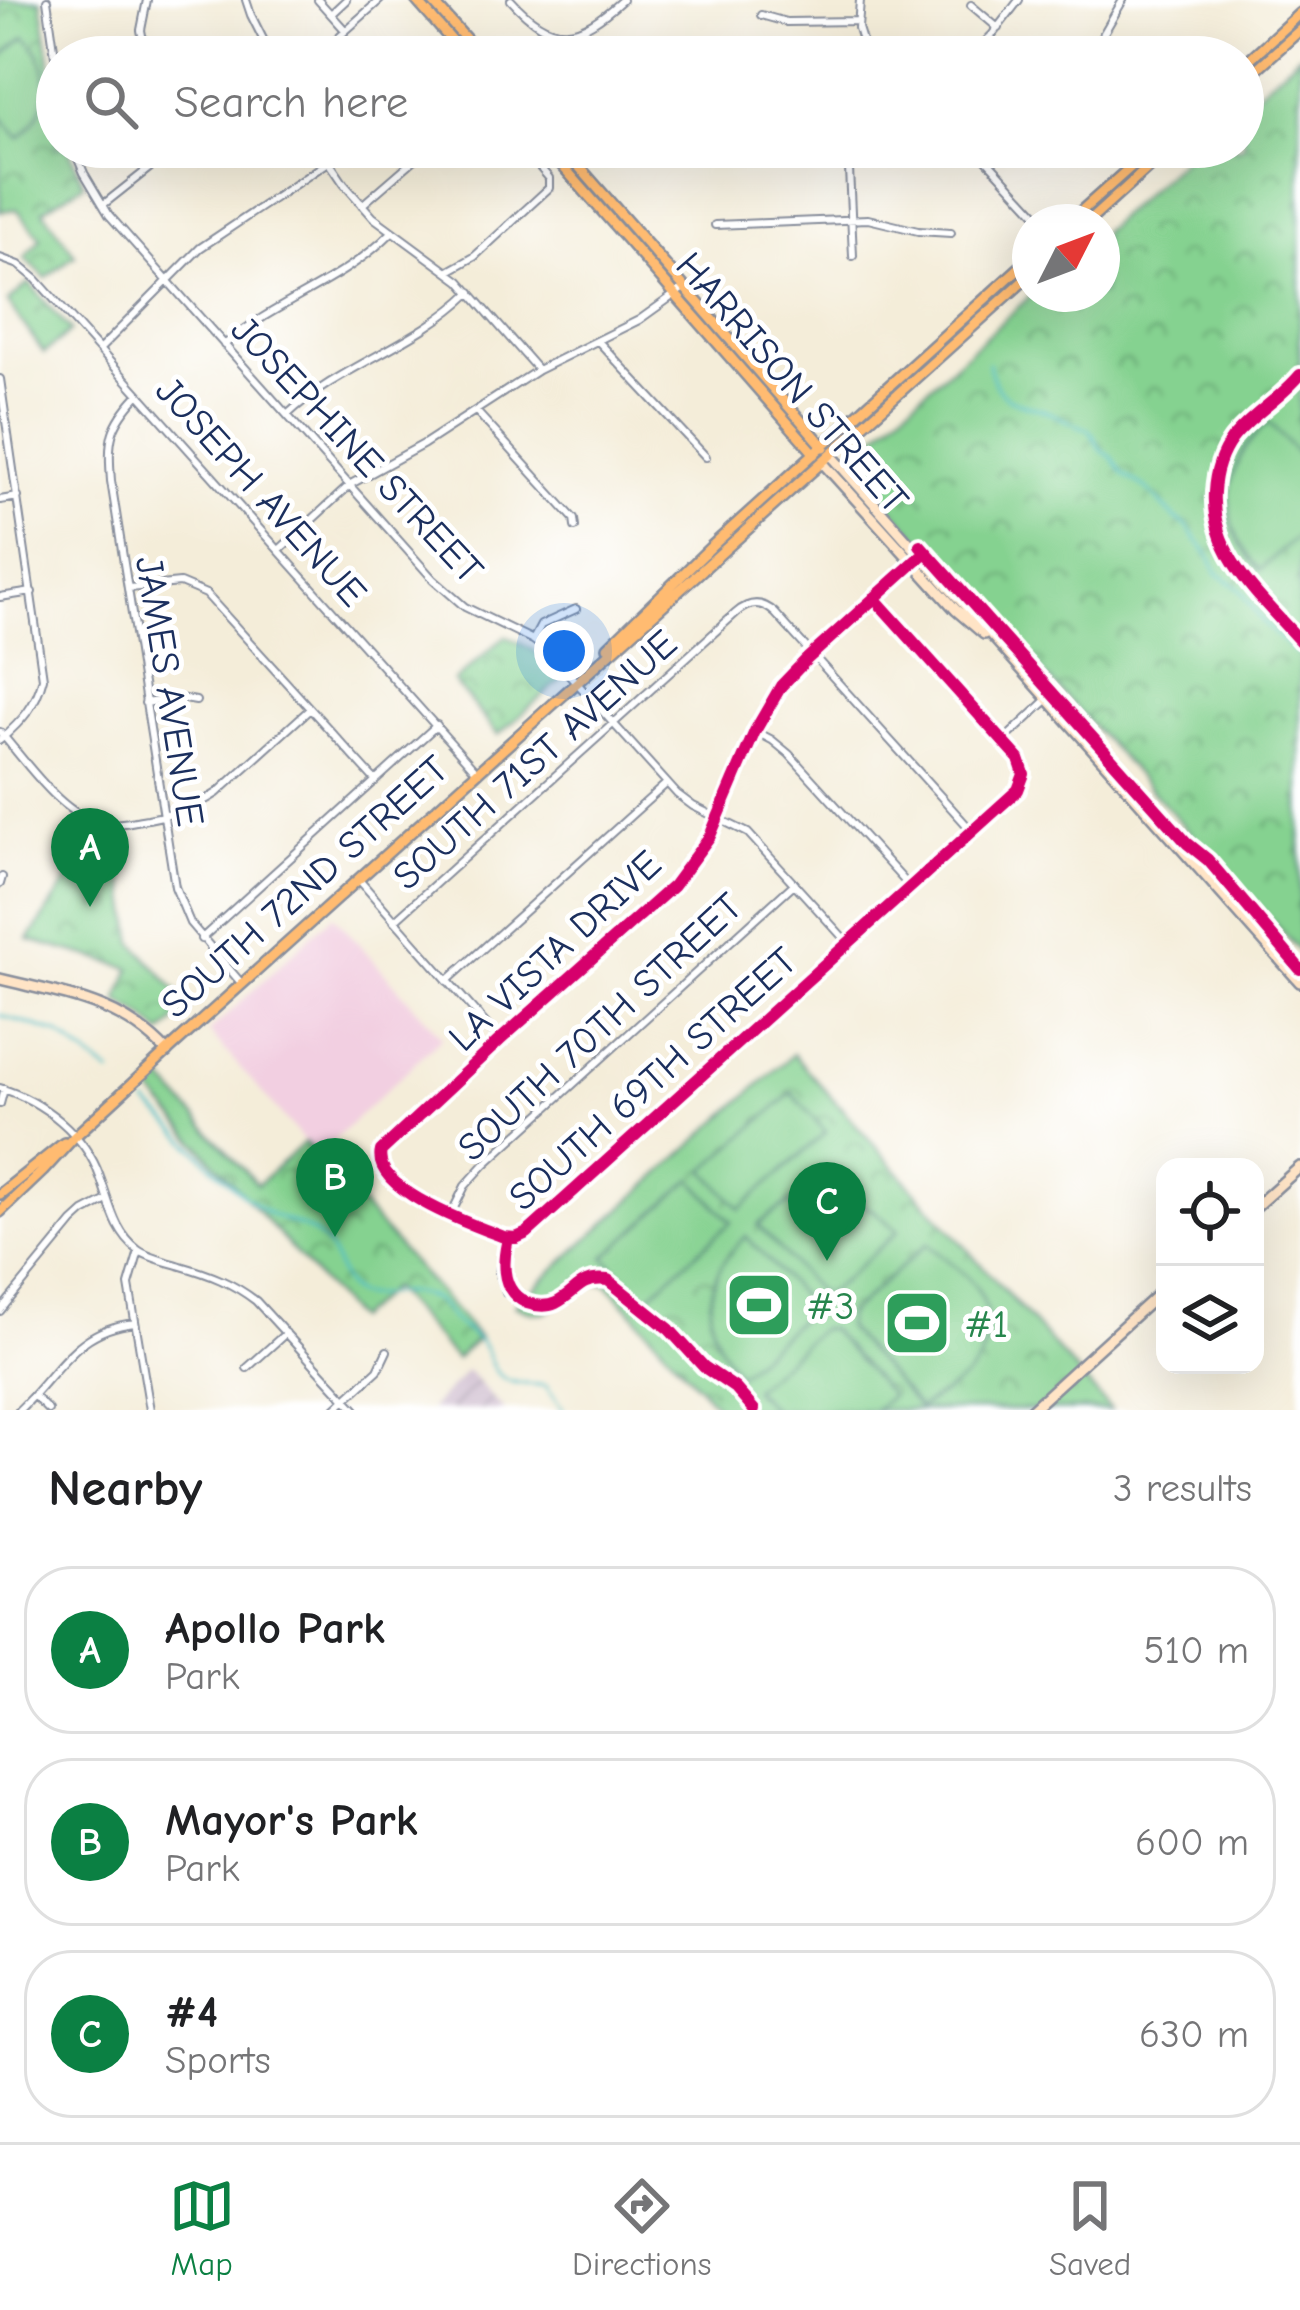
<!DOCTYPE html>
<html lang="en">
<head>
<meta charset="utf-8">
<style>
	:root { --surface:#fff; --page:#f6f6f6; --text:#202124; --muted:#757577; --line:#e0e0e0; --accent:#0b8043 }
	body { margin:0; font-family:"Comic Neue",sans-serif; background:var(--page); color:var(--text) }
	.controls { position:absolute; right:36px; bottom:36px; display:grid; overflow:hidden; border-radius:24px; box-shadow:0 12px 48px #0002 }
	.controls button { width:108px; height:108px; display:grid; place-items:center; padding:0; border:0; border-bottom:3px solid var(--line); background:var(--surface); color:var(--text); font:60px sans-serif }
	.compass { position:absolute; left:1012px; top:204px; width:108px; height:108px; border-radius:50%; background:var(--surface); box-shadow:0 12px 48px #0002; rotate:48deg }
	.you { position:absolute; left:564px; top:651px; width:42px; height:42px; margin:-30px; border:9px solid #fff; border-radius:50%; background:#1a73e8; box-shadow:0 0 0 18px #1a73e833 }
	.badge { display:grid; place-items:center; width:78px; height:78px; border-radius:50%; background:var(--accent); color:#fff; font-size:39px; font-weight:700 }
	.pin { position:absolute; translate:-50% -99px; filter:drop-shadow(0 3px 6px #0008) }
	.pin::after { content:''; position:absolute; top:63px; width:42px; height:36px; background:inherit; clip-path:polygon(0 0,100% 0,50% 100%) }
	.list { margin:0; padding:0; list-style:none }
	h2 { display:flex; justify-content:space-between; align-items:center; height:156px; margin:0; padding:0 48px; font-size:51px }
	h2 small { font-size:39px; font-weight:400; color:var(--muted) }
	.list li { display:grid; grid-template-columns:78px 1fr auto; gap:36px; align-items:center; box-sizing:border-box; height:168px; margin:0 24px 24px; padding:0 24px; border:3px solid var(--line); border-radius:48px }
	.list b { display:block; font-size:45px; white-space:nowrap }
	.list p { margin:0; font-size:39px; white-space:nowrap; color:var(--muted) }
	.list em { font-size:39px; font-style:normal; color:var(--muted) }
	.icon { flex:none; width:66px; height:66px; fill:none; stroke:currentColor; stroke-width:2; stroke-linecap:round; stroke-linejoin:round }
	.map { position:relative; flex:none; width:1300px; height:1410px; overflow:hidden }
	.search { position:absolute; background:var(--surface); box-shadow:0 12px 48px #0002; left:36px; right:36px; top:36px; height:132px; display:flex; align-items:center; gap:30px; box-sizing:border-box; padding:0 42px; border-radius:66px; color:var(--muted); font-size:45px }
	.sheet { height:732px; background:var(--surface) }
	nav { display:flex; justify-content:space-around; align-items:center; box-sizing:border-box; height:168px; border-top:3px solid var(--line); background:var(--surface); font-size:33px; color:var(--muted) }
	nav a { display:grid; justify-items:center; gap:6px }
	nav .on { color:var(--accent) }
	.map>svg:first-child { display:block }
	.built { fill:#f2cfe1 }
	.industrial { fill:url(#industrial-furrows) }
	.park { fill:url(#park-crowns); stroke:#508077; stroke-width:3 }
	.garden { fill:#85d290; stroke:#508077; stroke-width:3 }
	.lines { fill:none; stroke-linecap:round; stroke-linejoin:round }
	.stream { stroke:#50bec5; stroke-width:3 }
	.street-casing { stroke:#888e9c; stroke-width:10 }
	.secondary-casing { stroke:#888e9c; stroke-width:14 }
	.primary-casing { stroke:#888e9c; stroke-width:14 }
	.street { stroke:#fff; stroke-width:6 }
	.secondary { stroke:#ffe4c6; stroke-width:9 }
	.primary { stroke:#ffbb71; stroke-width:9 }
	.cycleway-casing { stroke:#fff; stroke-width:20 }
	.cycleway { stroke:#d6006c; stroke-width:12 }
	.labels { text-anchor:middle; stroke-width:10; stroke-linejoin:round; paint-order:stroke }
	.street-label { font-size:39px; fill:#1b2f5e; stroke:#fff }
	.leisure-label { font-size:39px; fill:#27864d; stroke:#fff; text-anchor:start }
</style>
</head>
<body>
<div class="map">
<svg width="1300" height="1410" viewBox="0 0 1300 1410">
	<defs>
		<pattern id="industrial-furrows" width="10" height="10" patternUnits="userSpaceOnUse" patternTransform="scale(3)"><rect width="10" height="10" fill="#cfbdcf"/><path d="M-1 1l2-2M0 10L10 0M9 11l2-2" fill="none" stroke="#a79aab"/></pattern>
		<pattern id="park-crowns" width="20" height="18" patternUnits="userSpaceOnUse" patternTransform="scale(3)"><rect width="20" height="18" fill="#85d290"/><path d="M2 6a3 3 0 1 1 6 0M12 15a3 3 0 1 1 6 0" fill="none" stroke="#6cab79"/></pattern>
	</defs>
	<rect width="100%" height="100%" fill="#fff"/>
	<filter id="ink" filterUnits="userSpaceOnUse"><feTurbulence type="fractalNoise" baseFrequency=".00833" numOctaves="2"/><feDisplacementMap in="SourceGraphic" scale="24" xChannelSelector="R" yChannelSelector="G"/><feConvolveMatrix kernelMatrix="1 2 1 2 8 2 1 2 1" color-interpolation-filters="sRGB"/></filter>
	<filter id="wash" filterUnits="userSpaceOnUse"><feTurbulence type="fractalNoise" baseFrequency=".004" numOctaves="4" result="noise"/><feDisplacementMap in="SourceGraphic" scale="48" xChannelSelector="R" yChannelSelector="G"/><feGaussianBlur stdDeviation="2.7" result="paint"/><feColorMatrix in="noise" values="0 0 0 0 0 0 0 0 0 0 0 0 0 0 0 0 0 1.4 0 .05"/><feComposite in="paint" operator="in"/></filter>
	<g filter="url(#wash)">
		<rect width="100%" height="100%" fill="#f4edd9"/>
		<path class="built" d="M333 915 442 1037 317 1156 209 1032Z"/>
		<path class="industrial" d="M467 1370 504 1410H429Z"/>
		<path class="park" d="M0 0H41L57 107V147H68L84 184 43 210 75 255 46 278 25 258 41 238 17 209 0 211Z
			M1300 54V952L863 477 859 450 1033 294H1102V232L1196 147H1243V105Z
			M29 283 71 331 44 353 8 302Z
			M506 636 533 650 563 678 498 735 454 682Z
			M109 831H117L134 943 191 1007 162 1034 143 1016 118 1001 131 968 29 940 72 874 104 870Z
			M793 1054 1111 1410H720L607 1284C600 1283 593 1282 587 1284 557 1294 555 1327 515 1305Z
			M161 1078 257 1185 305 1142 479 1338 455 1359 391 1288 355 1320 149 1089Z"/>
		<path class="garden" d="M25 36C56 67 52 110 19 138L0 116V58Z
			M1269 422 1300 457V534L1260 570C1216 523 1220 464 1269 422Z
			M792 1093 826 1132 740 1209 705 1170Z
			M692 1179 731 1222 644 1300 605 1257Z
			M833 1195 873 1210 898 1231 830 1292 819 1293 758 1225C781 1205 803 1195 833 1195Z
			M746 1236 807 1303 806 1313 739 1374C698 1328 701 1277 746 1236Z
			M927 1244C941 1256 959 1267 971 1281 995 1308 992 1351 967 1376 953 1389 934 1398 919 1408L846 1327 847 1315Z
			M820 1329H830L891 1396 874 1410H773L753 1389Z"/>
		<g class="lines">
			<path class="stream" d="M988 363C998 408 1020 399 1053 414 1066 420 1077 425 1090 430L1101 450 1112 457 1124 475 1147 489 1175 518 1187 526 1211 558 1217 573 1240 589 1264 624 1300 656
				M0 1015 57 1033 111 1074
				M147 1104C188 1137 219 1179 262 1209 280 1222 307 1223 325 1243 338 1257 337 1279 351 1291 371 1307 407 1279 438 1303 445 1308 449 1317 456 1323 465 1330 477 1336 484 1347 492 1360 490 1374 510 1381 520 1385 535 1384 546 1386L563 1410"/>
		</g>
	</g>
	<g filter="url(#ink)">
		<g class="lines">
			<defs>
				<path id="street" d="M47 0 57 70
					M246 0 251 15 272 57
					M318 0 345 30
					M511 0C553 47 579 39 622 0
					M860 0 858 28 867 57
					M971 5 998 28
					M331 14 346 0
					M761 15 786 22 858 21
					M560 32 561 57
					M146 57 141 30 147 0
					M316 57 380 0
					M970 57 992 35 1019 0
					M1090 57 1123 0
					M73 147 84 173 109 215 433 579 465 607 533 640 548 651 677 794 693 806 748 833 848 943
					M319 147 344 184 373 217 460 281 538 370
					M848 147 853 256
					M975 147 1044 222
					M987 159 1000 147
					M104 204 176 147
					M362 205 429 147
					M715 225 868 219 918 231 951 233
					M0 258 19 265 36 279 476 771
					M449 271 474 257 549 188V178L522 147
					M598 341 706 457
					M224 345C278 300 341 283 391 233
					M100 349 200 248 351 147
					M0 379 43 678C36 706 22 721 0 740
					M138 395C109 426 108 439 111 481L175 887 190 923 242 984
					M476 411 574 519 575 527
					M287 415C342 364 417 345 471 292
					M0 500 18 497
					M279 550 351 484 424 444 538 370 639 320 685 287
					M129 588 180 583 206 594 375 780
					M0 597 32 592
					M874 598 1019 759 1024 774 1018 790 527 1233 516 1238 504 1237C475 1226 371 1190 381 1151L500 1040 673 886 710 836 755 731 781 686 807 659 913 564
					M533 640 541 625 576 609
					M145 703 179 698 196 701
					M755 731 772 740 789 754 910 887
					M0 732C25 760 63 818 102 823 117 826 133 821 148 819 175 814 194 808 217 793L310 709
					M1003 741 1048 699
					M360 881 500 1040
					M0 884 2 877
					M394 921 736 613C750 601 762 601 775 613L972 831
					M201 939 437 725
					M447 981 667 783
					M0 1088C43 1101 85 1134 100 1177 110 1203 114 1232 138 1250 149 1258 168 1262 181 1266 209 1274 233 1283 256 1301L356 1410
					M0 1104 4 1089
					M450 1216 465 1186 485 1164 795 883
					M504 1237 499 1273 506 1293
					M139 1251 129 1285 150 1410
					M0 1311 73 1222 84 1212 107 1200
					M247 1368 286 1333
					M34 1396 48 1410
					M19 1410C59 1372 75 1329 135 1323
					M334 1410 378 1370 387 1351"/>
				<path id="secondary" d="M832 456 1300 982
					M823 463 956 610 984 634
					M0 979C64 995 120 1001 167 1052
					M1255 1207 1300 1167
					M1031 1410 1165 1288"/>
				<path id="primary" d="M416 0 466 57
					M431 0 482 57
					M1243 65 1300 13
					M1243 81 1300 30
					M546 147 815 454
					M562 147 824 447
					M1069 222 1153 147
					M1088 222 1171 147
					M608 647 712 546 1030 258
					M0 1194 64 1143
					M0 1212 43 1171 74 1137 172 1047 1030 275"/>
			</defs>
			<use href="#street" class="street-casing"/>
			<use href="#secondary" class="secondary-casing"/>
			<use href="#primary" class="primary-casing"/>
			<use href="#street" class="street"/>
			<use href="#secondary" class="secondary"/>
			<use href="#primary" class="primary"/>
			<defs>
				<path id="cycleway" d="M1300 375C1280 399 1251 415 1232 439 1221 454 1215 473 1214 492 1210 555 1261 597 1300 641
					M920 545 1187 843 1208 860 1300 969
					M874 598 1019 759 1024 774 1018 790 527 1233 516 1238 504 1237C475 1226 371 1190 381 1151L500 1040 673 886 710 836 755 731 781 686 807 659 921 556
					M507 1243C502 1266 502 1292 527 1303 536 1306 547 1307 556 1303 579 1291 578 1277 608 1280L669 1329 704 1367 735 1388 754 1410"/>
			</defs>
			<use href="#cycleway" class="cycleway-casing"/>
			<use href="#cycleway" class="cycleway"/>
		</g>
	</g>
	<defs>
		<symbol id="stadium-square" viewBox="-11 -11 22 22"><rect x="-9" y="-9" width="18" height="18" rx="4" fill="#2e9e5b" stroke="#fff"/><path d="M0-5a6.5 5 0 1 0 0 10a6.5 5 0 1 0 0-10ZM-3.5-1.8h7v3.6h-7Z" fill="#fff"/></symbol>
	</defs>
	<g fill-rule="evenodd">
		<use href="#stadium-square" x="721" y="1267" width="76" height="76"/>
		<use href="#stadium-square" x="879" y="1285" width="76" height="76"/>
	</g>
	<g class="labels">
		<g class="street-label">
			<text transform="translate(793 382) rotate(49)" y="14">HARRISON STREET</text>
			<text transform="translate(358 449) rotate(47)" y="14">JOSEPHINE STREET</text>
			<text transform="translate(262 491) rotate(48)" y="14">JOSEPH AVENUE</text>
			<text transform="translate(171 691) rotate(81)" y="14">JAMES AVENUE</text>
			<text transform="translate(534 759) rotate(-42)" y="14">SOUTH 71ST AVENUE</text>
			<text transform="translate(304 886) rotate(-42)" y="14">SOUTH 72ND STREET</text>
			<text transform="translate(554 950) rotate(-43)" y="14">LA VISTA DRIVE</text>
			<text transform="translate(599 1026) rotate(-43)" y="14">SOUTH 70TH STREET</text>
			<text transform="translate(652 1078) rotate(-42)" y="14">SOUTH 69TH STREET</text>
		</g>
		<g class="leisure-label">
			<text x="806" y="1319">#3</text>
			<text x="964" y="1337">#1</text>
		</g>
	</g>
</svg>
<div class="controls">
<button><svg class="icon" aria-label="locate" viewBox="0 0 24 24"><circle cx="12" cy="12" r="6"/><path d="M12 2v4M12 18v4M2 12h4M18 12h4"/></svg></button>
<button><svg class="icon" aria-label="layers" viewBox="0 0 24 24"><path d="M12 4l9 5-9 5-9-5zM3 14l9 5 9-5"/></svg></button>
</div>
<svg class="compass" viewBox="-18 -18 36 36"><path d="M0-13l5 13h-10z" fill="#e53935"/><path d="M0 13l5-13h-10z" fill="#757577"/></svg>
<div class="you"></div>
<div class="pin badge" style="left:90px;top:907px">A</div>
<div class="pin badge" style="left:335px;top:1237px">B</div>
<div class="pin badge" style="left:827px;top:1261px">C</div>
<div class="search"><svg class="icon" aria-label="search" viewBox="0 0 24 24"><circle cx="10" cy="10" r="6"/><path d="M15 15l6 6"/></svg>Search here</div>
</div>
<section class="sheet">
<h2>Nearby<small>3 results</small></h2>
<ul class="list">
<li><span class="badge">A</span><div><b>Apollo Park</b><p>Park</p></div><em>510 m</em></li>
<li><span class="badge">B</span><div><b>Mayor's Park</b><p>Park</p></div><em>600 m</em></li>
<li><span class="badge">C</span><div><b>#4</b><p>Sports</p></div><em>630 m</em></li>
</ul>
</section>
<nav>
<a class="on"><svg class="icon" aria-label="map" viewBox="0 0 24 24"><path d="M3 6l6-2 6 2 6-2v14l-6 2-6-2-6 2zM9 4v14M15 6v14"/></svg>Map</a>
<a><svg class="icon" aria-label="directions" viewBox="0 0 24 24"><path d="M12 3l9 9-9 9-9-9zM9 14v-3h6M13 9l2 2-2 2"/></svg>Directions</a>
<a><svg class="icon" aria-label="saved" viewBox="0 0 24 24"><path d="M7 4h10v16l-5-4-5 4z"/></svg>Saved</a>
</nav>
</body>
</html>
